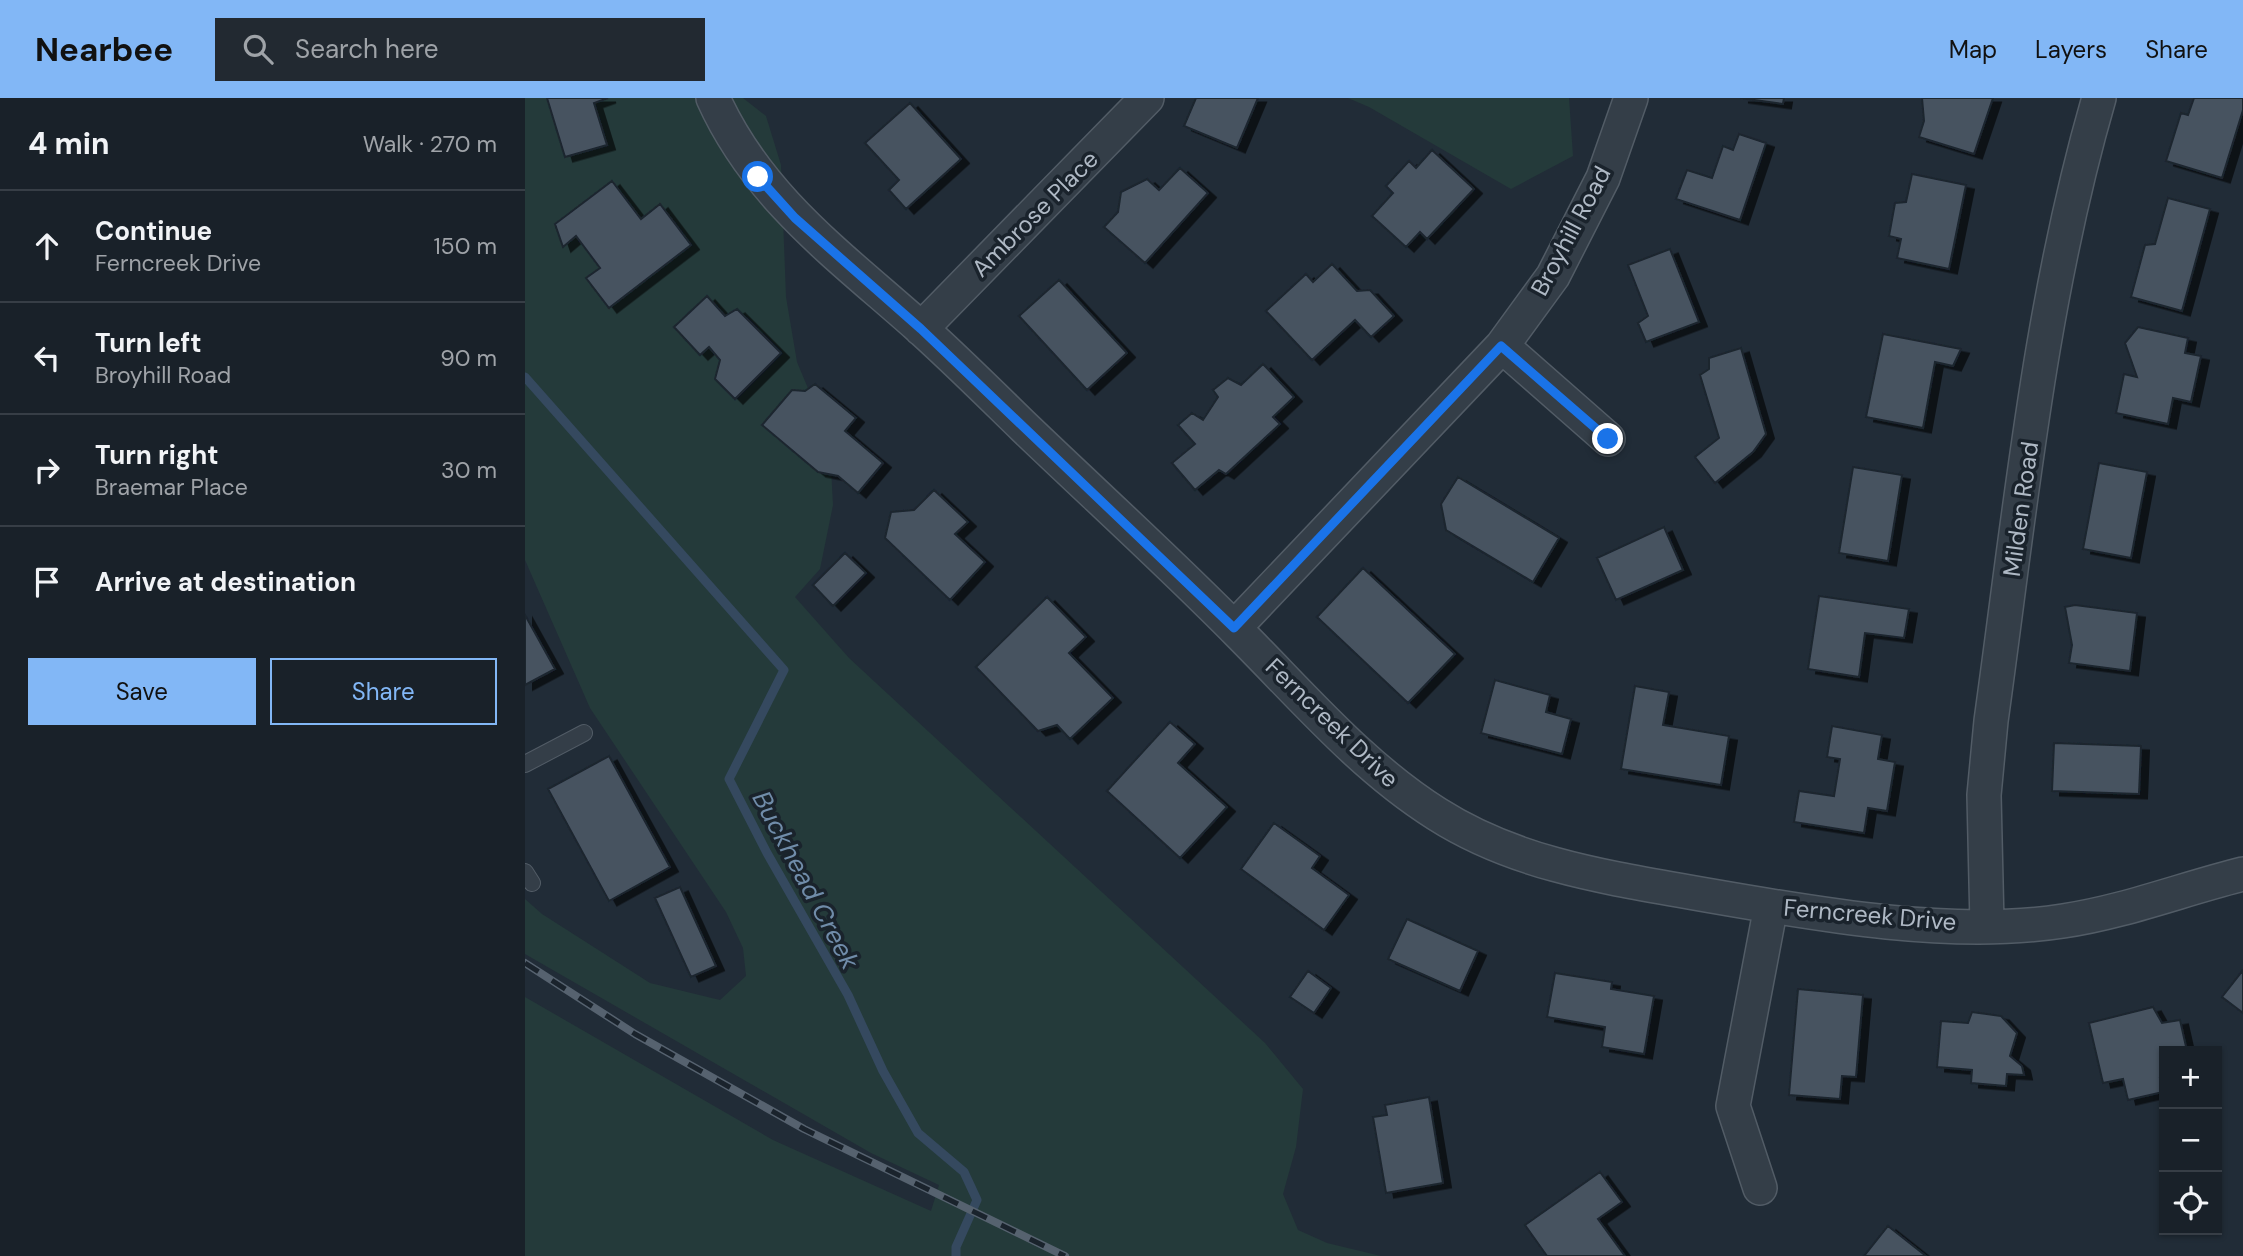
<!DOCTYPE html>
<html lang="en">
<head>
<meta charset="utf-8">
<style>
	:root { --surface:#192129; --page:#222931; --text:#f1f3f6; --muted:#9fa3a8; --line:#373e46; --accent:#82b7f6 }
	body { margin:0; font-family:"DM Sans",sans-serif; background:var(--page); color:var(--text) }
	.controls { position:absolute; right:21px; bottom:21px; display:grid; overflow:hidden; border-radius:0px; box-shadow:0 2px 5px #0004 }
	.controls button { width:63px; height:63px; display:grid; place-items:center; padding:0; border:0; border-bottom:2px solid var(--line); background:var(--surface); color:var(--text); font:35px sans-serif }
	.stop { position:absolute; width:21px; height:21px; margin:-16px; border:5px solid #1a73e8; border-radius:50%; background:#fff }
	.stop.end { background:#1a73e8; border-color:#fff; box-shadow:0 2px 7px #0008 }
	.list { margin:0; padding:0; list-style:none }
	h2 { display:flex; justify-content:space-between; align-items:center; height:91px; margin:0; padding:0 28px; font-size:30px }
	h2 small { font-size:23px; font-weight:400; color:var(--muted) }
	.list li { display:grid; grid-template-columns:46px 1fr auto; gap:21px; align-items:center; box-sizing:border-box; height:112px; padding:0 28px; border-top:2px solid var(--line) }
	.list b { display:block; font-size:26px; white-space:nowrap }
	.list p { margin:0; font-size:23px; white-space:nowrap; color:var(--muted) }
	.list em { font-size:23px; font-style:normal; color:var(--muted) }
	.actions { display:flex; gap:14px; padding:21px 28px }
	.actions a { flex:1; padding:16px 0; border:2px solid var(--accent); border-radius:0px; text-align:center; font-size:24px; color:var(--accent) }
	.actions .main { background:var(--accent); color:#111 }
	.icon { flex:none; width:38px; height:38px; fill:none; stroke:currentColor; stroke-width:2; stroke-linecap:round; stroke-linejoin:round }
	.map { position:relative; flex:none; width:1718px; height:1158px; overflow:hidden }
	header { display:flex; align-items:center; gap:42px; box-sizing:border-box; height:98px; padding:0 35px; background:var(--accent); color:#111 }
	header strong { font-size:33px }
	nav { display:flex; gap:38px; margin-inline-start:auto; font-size:24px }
	.search { width:490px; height:63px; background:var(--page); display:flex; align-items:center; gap:18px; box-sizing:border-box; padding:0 24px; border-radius:0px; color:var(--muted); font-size:26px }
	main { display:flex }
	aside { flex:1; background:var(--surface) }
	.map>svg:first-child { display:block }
	.green { fill:#243a3a }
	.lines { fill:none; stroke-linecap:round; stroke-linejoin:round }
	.stream { stroke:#35495f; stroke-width:9 }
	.building { fill:#475361; stroke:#1c252f; stroke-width:2; filter:url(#shadow) }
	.service-casing { stroke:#525c66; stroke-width:18 }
	.minor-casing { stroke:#525c66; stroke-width:36 }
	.service { stroke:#343e48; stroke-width:16 }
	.minor { stroke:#343e48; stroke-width:33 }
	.rail-casing { stroke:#56626f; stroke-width:8 }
	.rail { stroke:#1a232c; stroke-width:5; stroke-dasharray:16; stroke-linecap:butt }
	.route { stroke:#1a73e8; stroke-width:9 }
	.labels { text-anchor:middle; stroke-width:7; stroke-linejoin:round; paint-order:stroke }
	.street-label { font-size:24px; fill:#afb9c5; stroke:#1a232c }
	.water-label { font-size:26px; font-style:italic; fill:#708ca9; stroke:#1a232c }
</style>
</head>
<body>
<header>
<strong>Nearbee</strong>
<div class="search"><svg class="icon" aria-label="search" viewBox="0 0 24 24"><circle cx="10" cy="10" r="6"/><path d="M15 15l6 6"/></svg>Search here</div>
<nav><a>Map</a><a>Layers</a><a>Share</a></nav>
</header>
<main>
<aside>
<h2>4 min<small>Walk · 270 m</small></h2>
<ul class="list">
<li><svg class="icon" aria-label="ahead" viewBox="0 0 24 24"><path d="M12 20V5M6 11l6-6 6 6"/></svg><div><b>Continue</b><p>Ferncreek Drive</p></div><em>150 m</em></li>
<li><svg class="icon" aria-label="left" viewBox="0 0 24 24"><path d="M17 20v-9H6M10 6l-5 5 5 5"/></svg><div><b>Turn left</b><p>Broyhill Road</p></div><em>90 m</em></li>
<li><svg class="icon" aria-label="right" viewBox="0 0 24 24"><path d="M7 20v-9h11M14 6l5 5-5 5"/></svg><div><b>Turn right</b><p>Braemar Place</p></div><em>30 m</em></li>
<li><svg class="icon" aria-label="arrive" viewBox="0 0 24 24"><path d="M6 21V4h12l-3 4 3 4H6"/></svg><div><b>Arrive at destination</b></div></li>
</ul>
<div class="actions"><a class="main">Save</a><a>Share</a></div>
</aside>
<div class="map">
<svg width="1718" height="1158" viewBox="0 0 1718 1158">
	<defs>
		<filter id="shadow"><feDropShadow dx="8" dy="4.5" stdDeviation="0" flood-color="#0009"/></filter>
	</defs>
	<rect width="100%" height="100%" fill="#212c37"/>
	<path class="green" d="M0 0H218L241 18 256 67 261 199 272 264 300 331 306 370 308 407 295 471 270 499 324 560 740 945 778 991 771 1049 758 1096 773 1132 802 1145 856 1158H0V899L248 1042 406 1113 414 1087 346 1055 0 856V801L17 816 125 885 195 902 221 878 218 850 201 814 65 610 0 462Z
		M823 0H1044L1048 58 986 91 844 9Z"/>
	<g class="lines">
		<path class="stream" d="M0 279 259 572 204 681 242 755 323 897 358 973 393 1035 439 1074 452 1102 431 1149V1158"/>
	</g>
	<path class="building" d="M22 0H83L69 5 82 47 40 59Z
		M671 0H733L712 50 659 28Z
		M1215 0H1259L1258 6Z
		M1397 0H1468L1449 56 1394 39 1399 23Z
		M1669 0H1718V12L1697 80 1641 63 1656 15 1663 17Z
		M385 5 436 61 381 111 364 92 374 82 340 45Z
		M1214 36 1241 45 1215 122 1151 101 1162 72 1187 80 1198 48 1208 52Z
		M907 52 949 91 902 141 895 134 881 149 847 118 868 95 861 88 884 63 891 70Z
		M655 70 683 95 620 165 579 129 593 114 596 94 622 81 634 92Z
		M1387 76 1441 87 1424 171 1372 160 1376 141 1364 138 1370 105 1381 104Z
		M87 83 116 121 135 106 166 147 84 210 61 180 75 170 51 138 38 149 30 126Z
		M1643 100 1685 111 1657 213 1606 199 1620 147 1630 146Z
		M1145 151 1174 224 1121 244 1113 225 1123 218 1103 167Z
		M807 166 832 193 845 192 869 218 846 239 830 222 787 262 741 213 781 176 788 184Z
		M534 182 602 255 562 292 494 218Z
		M182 198 200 218 212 211 256 255 210 301 190 281 195 262 184 249 175 257 149 229Z
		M1613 229 1663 240 1660 255 1676 258 1666 304 1648 300 1643 326 1591 315 1599 276 1612 279 1600 245Z
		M1358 236 1436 251 1428 268 1410 264 1398 330 1341 319Z
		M1216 250 1241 336 1228 354 1190 385 1170 359 1194 340 1175 277 1184 271V260Z
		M738 266 769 299 748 319 755 326 701 376 694 372 670 392 647 365 670 346 653 327 667 315 678 322 693 299 688 292 703 280 716 287Z
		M290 286 331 320 320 333 358 365 333 395 313 378 293 374 237 327 267 292 280 293Z
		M1574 365 1622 374 1606 460 1558 451Z
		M1328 369 1377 377 1363 463 1314 455Z
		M933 379 1034 440 1008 484 921 432 916 406Z
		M409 392 443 424 430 436 460 464 425 502 360 440 366 414 389 412Z
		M1139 429 1158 472 1091 502 1072 460Z
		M320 455 341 475 308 508 288 487Z
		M838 470 930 556 883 605 792 519Z
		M1294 498 1384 511 1379 540 1340 535 1334 579 1283 571Z
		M522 499 561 539 544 555 588 600 545 641 532 627 513 633 451 569Z
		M1550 507 1612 515 1605 573 1544 565 1547 547 1540 509Z
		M0 517 30 571 0 587Z
		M970 582 1025 597 1021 614 1046 621 1037 656 956 635Z
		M1110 588 1144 594 1138 627 1204 638 1196 687 1096 671Z
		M645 624 670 646 653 665 702 709 655 760 582 693Z
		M1307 628 1357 637 1353 661 1370 664 1362 713 1343 710 1339 735 1269 724 1274 693 1309 698 1315 661 1302 659Z
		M1529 645 1616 648 1614 696 1527 693Z
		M84 658 145 769 84 803 23 691Z
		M749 725 795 758 787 770 824 797 799 832 716 771Z
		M155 789 191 868 166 879 130 800Z
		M882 821 953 853 935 893 863 861Z
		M1718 872V915L1697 899Z
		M783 873 806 890 789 915 765 899Z
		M1030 875 1087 884 1086 891 1129 898 1119 956 1077 949 1080 929 1022 919Z
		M1273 891 1338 897 1331 979 1317 978 1315 1001 1264 997Z
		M1628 909 1637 925 1655 922 1662 953H1639V979L1635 980 1638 994 1603 1002 1598 981 1578 985 1564 925Z
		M1447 914 1476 918 1492 935 1485 958 1497 968 1499 977 1482 976 1481 988 1446 985 1447 972 1412 969 1416 923 1443 925Z
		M904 999 918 1085 861 1095 848 1019 862 1017 860 1007Z
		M1075 1074 1097 1104 1073 1121 1100 1158H1022L1000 1127Z
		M1363 1128 1401 1158H1339Z"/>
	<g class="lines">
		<defs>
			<path id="service" d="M0 666 59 635
				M0 774 7 785"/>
			<path id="minor" d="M188 0C232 98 312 156 391 226 428 259 463 294 499 329 570 397 644 464 714 535 777 598 836 668 912 716 995 769 1092 781 1187 798 1296 817 1428 840 1538 823 1599 814 1658 791 1718 776
				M396 231 622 0
				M977 248 1083 341
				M709 530 977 248 1028 178 1078 80 1106 0
				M1462 827 1459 697 1466 623C1495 414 1515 203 1574 0
				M1235 1090 1208 1008 1246 808"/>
		</defs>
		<use href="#service" class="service-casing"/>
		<use href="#minor" class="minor-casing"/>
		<use href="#service" class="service"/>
		<use href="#minor" class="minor"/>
		<defs>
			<path id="rail" d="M0 865 110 936 279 1031 540 1158"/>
		</defs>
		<use href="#rail" class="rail-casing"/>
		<use href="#rail" class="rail"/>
	</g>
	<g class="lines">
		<path class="route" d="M233 79 270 120 396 231 709 530 976 248 1083 341"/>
	</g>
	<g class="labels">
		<g class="street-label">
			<text transform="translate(510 116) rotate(-45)" y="8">Ambrose Place</text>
			<text transform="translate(1046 133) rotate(-62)" y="8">Broyhill Road</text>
			<text transform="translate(1496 411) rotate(-82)" y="8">Milden Road</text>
			<text transform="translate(807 625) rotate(44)" y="8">Ferncreek Drive</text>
			<text transform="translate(1345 817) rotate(5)" y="8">Ferncreek Drive</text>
		</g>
		<g class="water-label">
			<text transform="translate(281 782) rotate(62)" y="9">Buckhead Creek</text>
		</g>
	</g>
</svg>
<div class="controls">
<button>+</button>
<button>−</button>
<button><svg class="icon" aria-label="locate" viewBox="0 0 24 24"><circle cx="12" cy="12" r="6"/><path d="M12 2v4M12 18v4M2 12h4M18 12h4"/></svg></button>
</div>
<div class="stop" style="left:233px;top:79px"></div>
<div class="stop end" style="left:1083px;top:341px"></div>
</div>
</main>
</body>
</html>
